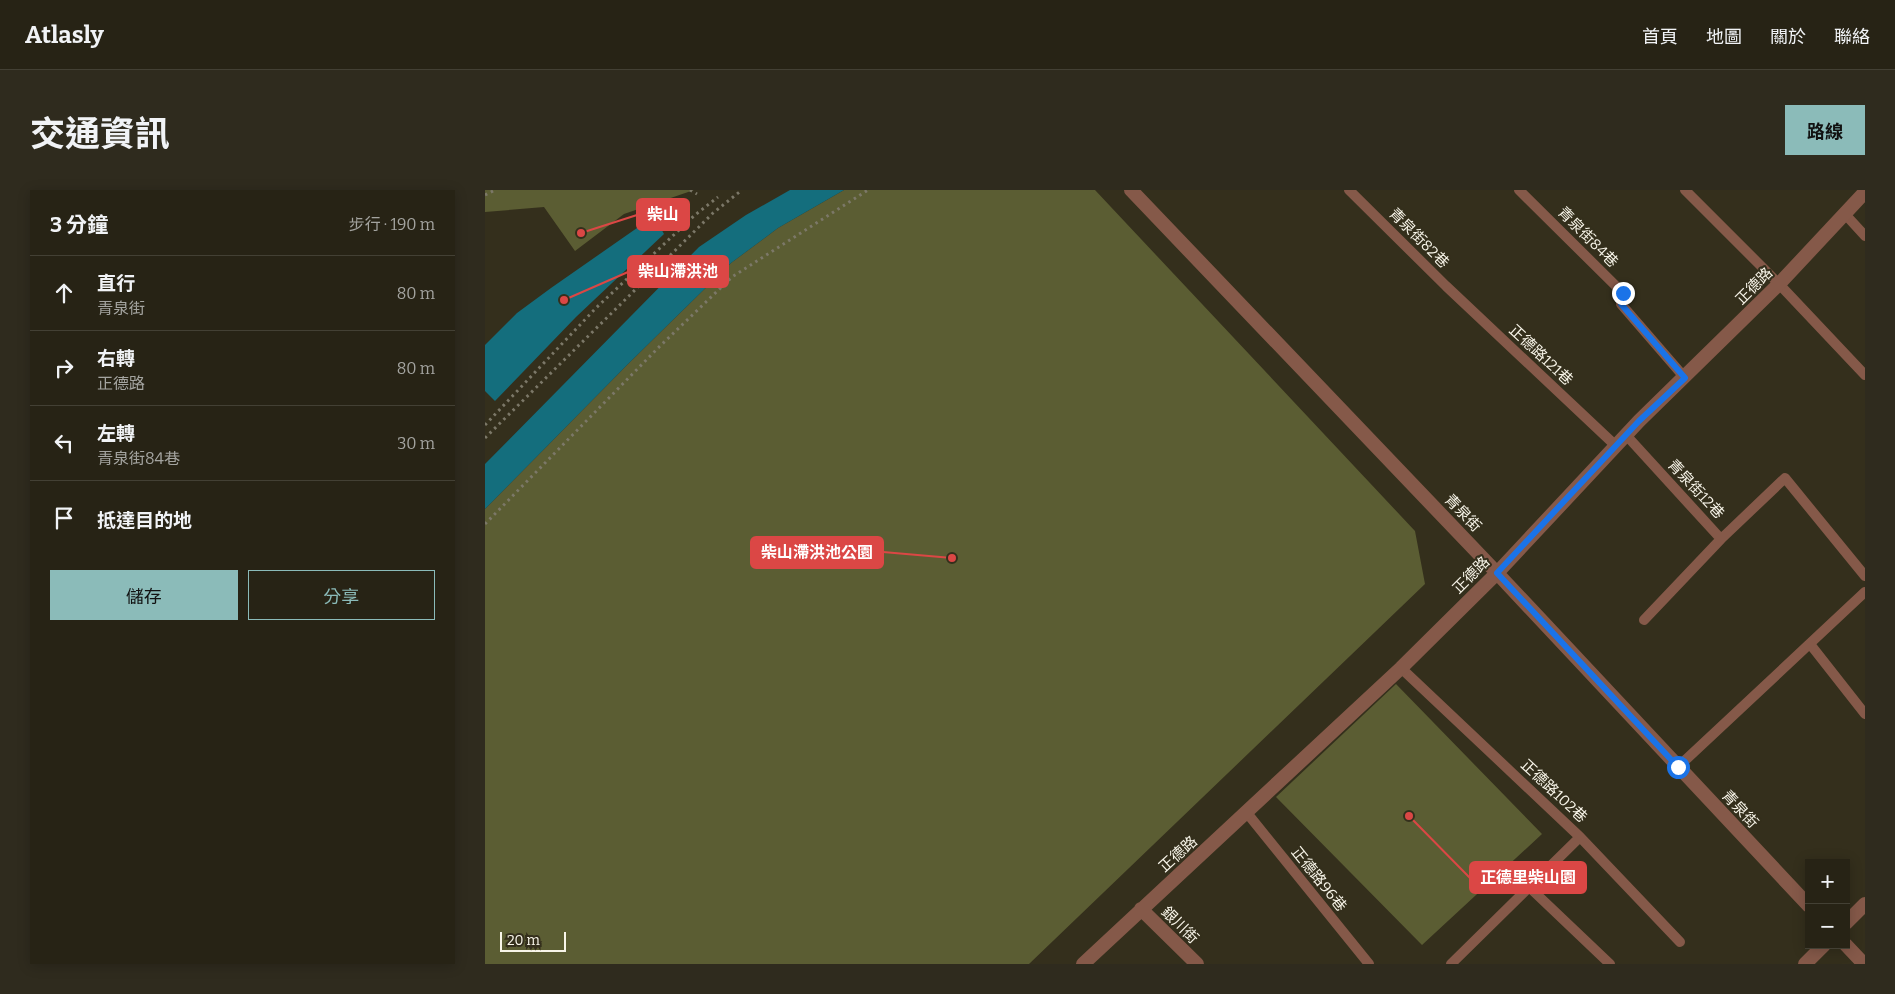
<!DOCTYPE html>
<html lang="zh-TW">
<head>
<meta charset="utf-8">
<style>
	:root { --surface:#272315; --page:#2f2b1e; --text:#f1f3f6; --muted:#a4a4a0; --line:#434034; --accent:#8bbbb9 }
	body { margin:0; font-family:Bitter,"Noto Sans TC",serif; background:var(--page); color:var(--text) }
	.controls { position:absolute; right:15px; bottom:15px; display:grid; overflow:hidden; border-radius:0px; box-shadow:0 2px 12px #0003 }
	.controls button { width:45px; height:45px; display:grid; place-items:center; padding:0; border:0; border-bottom:1px solid var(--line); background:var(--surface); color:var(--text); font:25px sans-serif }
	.scale { position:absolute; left:15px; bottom:12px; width:66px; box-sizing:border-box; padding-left:5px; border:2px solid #f8f5e9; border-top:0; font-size:14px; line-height:18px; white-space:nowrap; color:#f8f5e9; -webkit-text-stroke:4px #342f1c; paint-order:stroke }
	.stop { position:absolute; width:15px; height:15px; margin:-11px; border:4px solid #1a73e8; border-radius:50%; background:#fff }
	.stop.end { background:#1a73e8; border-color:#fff; box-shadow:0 1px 5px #0008 }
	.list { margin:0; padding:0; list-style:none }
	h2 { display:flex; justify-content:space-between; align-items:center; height:65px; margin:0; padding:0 20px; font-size:21px }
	h2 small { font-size:16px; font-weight:400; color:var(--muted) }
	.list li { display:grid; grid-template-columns:32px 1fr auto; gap:15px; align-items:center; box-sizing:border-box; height:75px; padding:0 20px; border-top:1px solid var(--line) }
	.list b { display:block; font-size:19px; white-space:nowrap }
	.list p { margin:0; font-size:16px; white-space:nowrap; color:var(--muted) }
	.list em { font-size:16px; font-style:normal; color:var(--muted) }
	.actions { display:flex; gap:10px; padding:15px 20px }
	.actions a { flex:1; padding:11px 0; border:1px solid var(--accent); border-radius:0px; text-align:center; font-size:18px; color:var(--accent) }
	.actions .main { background:var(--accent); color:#111 }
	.icon { flex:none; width:28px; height:28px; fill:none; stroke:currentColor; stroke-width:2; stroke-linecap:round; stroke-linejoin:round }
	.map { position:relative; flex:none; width:1380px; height:774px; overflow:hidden; border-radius:0px }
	header { display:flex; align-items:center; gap:30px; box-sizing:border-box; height:70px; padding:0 25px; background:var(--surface); border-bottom:1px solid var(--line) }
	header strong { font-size:24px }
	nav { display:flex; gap:28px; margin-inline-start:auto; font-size:18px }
	.intro { display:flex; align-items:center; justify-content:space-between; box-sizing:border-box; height:120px; padding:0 30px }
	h1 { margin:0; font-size:35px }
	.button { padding:12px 22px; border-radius:0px; background:var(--accent); color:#111; font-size:18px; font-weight:700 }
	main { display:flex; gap:30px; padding:0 30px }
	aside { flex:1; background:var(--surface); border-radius:0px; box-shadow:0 2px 12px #0003 }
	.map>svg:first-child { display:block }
	.green { fill:#5b5d33 }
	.water { fill:#146e7d }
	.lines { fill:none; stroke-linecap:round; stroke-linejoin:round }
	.path { stroke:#7c7868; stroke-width:3; stroke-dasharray:2.5 4; stroke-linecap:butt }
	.service { stroke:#855949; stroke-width:10 }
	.minor { stroke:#855949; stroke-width:14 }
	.tertiary { stroke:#855949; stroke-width:14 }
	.route { stroke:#1a73e8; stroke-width:6 }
	.labels { text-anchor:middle; stroke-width:4; stroke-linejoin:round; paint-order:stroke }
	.street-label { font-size:15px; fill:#f8f5e9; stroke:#342f1c }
	.leader { fill:none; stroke:#db4745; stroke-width:2 }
	.callout-dot { fill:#db4745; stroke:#342f1c; stroke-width:2 }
	.callout { fill:#db4745; stroke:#db4745; stroke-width:2 }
	.callout-label { font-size:16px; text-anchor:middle; font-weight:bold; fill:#fff }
</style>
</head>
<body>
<header>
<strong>Atlasly</strong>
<nav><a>首頁</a><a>地圖</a><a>關於</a><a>聯絡</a></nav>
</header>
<div class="intro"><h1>交通資訊</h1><a class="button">路線</a></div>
<main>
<aside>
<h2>3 分鐘<small>步行 · 190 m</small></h2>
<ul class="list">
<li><svg class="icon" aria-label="ahead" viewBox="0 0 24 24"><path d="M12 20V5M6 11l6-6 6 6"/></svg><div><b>直行</b><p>青泉街</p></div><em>80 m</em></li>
<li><svg class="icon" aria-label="right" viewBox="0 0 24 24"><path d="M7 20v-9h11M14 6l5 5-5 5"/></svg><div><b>右轉</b><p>正德路</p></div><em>80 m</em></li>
<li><svg class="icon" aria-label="left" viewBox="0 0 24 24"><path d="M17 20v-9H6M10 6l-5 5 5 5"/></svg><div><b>左轉</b><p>青泉街84巷</p></div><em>30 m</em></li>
<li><svg class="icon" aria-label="arrive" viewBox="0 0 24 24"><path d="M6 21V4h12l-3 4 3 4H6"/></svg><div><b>抵達目的地</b></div></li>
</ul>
<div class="actions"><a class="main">儲存</a><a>分享</a></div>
</aside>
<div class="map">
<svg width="1380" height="774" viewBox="0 0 1380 774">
	<rect width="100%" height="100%" fill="#342f1c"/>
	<path class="green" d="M0 0H209L139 24 90 61 59 17 0 22Z
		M359 0H610L930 341 940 394 544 774H0V319L143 174 246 73 293 38Z
		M911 494 1057 644 937 755 791 607Z"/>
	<path class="water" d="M305 0H359L293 38 246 73 143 174 0 319V274L214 57 261 25Z
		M173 33 179 44 91 127 10 211 0 201V155L32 123 66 98 152 38Z"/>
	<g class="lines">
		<path class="path" d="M205 0 212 4
			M0 5 10 0
			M0 235 111 118 210 25 233 7
			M0 248 228 23 257 0
			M0 334 175 156 247 87 383 0"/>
		<path class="service" d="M864 0 961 96 1131 256
			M1034 0 1138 103 1136 114 1200 188
			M1200 0 1294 94 1380 185
			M1359 23 1380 46
			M1141 245 1236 349 1300 288 1380 386
			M1159 430 1236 349
			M1325 454 1380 524
			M916 478 1095 647 1195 752
			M1193 577 1380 402
			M762 623 884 774
			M1044 697 1125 774
			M966 774 1095 647"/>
		<path class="minor" d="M646 0 1012 383 1324 716
			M656 719 712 774
			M1361 755 1379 774
			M598 774 916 478 1012 383 1154 231 1294 94 1380 2"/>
		<path class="tertiary" d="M1361 733 1380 714
			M1320 774 1339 755"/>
	</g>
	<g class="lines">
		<path class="route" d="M1138 103 1136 114 1200 188 1154 231 1012 383 1193 577"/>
	</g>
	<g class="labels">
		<g class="street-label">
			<text transform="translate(1103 47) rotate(45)" y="5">青泉街84巷</text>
			<text transform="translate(934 48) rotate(45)" y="5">青泉街82巷</text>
			<text transform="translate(1269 96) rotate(-45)" y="5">正德路</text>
			<text transform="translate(1056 165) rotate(43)" y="5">正德路121巷</text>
			<text transform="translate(1211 299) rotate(47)" y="5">青泉街12巷</text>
			<text transform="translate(978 323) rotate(46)" y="5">青泉街</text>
			<text transform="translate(986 385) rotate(-45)" y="5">正德路</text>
			<text transform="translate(1069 601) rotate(43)" y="5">正德路102巷</text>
			<text transform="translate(1255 619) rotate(47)" y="5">青泉街</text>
			<text transform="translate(693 664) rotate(-42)" y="5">正德路</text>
			<text transform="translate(834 689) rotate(51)" y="5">正德路96巷</text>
			<text transform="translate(695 735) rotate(45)" y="5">銀川街</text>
		</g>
	</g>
	<path class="leader" d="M96 43L152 25M79 110L143 82M467 368L398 362M924 626L985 688"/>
	<g class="callout-dot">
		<circle cx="96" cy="43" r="5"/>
		<circle cx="79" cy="110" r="5"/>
		<circle cx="467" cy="368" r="5"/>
		<circle cx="924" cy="626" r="5"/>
	</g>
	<g class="callout">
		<rect x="152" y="9" width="52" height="31" rx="5"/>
		<rect x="143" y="66" width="100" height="31" rx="5"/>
		<rect x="266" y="347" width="132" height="31" rx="5"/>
		<rect x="985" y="672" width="116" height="31" rx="5"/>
	</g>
	<g class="callout-label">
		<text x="178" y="30">柴山</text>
		<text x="193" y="87">柴山滯洪池</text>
		<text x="332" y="368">柴山滯洪池公園</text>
		<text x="1043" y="693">正德里柴山園</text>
	</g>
</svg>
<div class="controls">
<button>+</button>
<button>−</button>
</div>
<div class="scale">20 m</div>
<div class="stop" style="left:1193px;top:577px"></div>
<div class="stop end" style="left:1138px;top:103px"></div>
</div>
</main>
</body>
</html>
